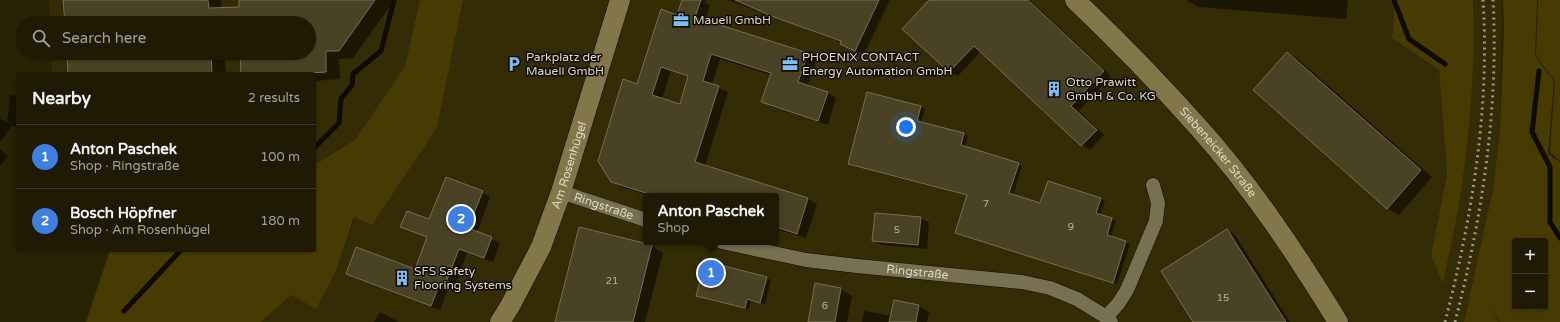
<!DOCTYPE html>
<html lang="en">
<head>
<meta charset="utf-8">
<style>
	:root { --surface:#1f1a04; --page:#2c2713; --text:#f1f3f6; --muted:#a1a19a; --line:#3c3826; --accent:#0f766e }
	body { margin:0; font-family:"Varela Round",sans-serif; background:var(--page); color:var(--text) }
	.controls { position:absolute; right:12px; bottom:12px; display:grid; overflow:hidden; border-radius:4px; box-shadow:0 1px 3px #0004 }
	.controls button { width:36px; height:36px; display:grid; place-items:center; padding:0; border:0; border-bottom:1px solid var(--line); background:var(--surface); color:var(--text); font:20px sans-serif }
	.you { position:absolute; left:906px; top:127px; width:14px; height:14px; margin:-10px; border:3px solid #fff; border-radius:50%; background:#1a73e8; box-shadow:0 0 0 6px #1a73e833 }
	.badge { display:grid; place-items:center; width:26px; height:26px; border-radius:50%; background:var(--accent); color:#fff; font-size:13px; font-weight:700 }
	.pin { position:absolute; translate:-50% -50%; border:2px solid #fff; box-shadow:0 1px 4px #0006 }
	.popup { position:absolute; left:643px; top:193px; width:136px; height:52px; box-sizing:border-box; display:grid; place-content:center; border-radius:4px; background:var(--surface); filter:drop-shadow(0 1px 3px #0005); font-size:13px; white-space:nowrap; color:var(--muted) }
	.popup b { font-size:15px; color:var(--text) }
	.popup::after { content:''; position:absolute; left:50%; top:100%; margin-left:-8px; border:8px solid transparent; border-top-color:var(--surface) }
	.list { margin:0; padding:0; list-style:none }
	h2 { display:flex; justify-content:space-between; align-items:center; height:52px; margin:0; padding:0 16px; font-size:17px }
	h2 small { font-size:13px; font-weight:400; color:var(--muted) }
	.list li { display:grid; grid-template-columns:26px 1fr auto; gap:12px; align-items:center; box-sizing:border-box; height:64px; padding:0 16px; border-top:1px solid var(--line) }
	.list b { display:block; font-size:15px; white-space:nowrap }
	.list p { margin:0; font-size:13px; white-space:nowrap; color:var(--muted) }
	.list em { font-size:13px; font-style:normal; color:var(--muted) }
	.icon { flex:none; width:22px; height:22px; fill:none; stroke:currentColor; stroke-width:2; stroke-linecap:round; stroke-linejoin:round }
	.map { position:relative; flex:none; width:1560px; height:322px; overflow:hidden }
	.search { position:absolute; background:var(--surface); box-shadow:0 1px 3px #0004; left:16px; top:16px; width:300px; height:44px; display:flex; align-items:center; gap:10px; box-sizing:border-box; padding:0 14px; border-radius:22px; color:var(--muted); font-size:15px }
	.panel { position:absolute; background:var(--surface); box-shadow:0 1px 3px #0004; left:16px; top:72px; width:300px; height:180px; border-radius:4px }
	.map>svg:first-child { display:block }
	.built { fill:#342c04; fill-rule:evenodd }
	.green { fill:#463b01; fill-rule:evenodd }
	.shadow { fill:#0007; fill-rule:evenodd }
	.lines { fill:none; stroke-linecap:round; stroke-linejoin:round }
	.stream { stroke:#0f0c02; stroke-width:5 }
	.building { fill:#494225; stroke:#766f50; fill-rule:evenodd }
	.street-casing { stroke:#100c00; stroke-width:15 }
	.secondary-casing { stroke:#100c00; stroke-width:21 }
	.street { stroke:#787151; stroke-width:14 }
	.secondary { stroke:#817748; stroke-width:20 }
	.rail { stroke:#9d9983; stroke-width:3; stroke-dasharray:2 4; stroke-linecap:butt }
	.labels { text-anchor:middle; stroke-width:3; stroke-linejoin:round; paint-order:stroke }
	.number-label { font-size:10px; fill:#b6b29e }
	.poi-label { font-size:12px; fill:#dbd8c7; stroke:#0f0c03; text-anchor:start }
	.street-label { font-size:12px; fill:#dbd8c7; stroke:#0f0c03 }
</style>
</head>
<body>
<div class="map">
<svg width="1560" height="322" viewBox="0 0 1560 322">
	<rect width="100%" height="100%" fill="#292305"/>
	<path class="built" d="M49 0H420V3L405 66 355 140 314 165V74H52L51 53H309V23H50Z
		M463 0H1395L1392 38 1439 70 1447 174 1431 255 1443 283 1463 180 1469 124 1474 26 1473 0H1502L1500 130 1493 189 1464 322H261L291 295 316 308 336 271 355 217 372 225 437 128ZM646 196H776V242H646Z"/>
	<path class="green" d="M420 0H463L437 128 372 225 354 217 336 271 316 309 291 295 261 322H86L110 250H314V165L355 140 405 66Z
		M1395 0H1473C1475 59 1471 121 1463 179 1458 214 1450 249 1443 284L1431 255 1447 174 1439 70 1392 38Z
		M1503 0H1537L1535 56 1554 81 1548 154 1560 162V322H1500L1488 305 1499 322H1464L1493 189 1500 130 1504 28ZM1515 241H1545V307H1515Z
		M1538 0H1560V161L1550 152 1555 81 1536 56Z"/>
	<path class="shadow" d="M64 0H221L222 9 240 8V0H391V5L353 58 339 59 340 79 314 81V74H242L241 53H309V23H66Z
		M683 0H706L705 2 710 5 705 21 807 54 816 59 808 86 827 92 836 98 828 125 772 107 763 102 771 75 720 59 712 85 728 92 705 166 808 199 817 204 806 238 776 229V196H650L621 187 612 181 638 85 678 16ZM671 71 689 77 681 105 662 99Z
		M728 0H890L864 54 849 48 841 43V42Z
		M927 0H1030L1111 76 1079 111 1104 135 1090 150 1082 145 981 51 958 76 950 72 903 29 929 2Z
		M1186 0H1348L1346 19 1198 7Z
		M68 53H224L226 74H69Z
		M1288 53 1299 60 1432 177 1399 215 1387 208Z
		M868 93 921 107 925 109 921 123 964 134 968 136 965 147 1022 166 1013 196 1041 205 1101 199 1105 201 1100 215 1116 221 1111 237 1130 244 1117 284 960 235 968 196 853 166 849 163Z
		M10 95 18 96V128L12 126 0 142V118L7 123Z
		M0 149 8 156 0 166Z
		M482 192 490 197 477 233 500 243 493 262 467 253 454 288 449 287 440 310 355 278 347 273 415 271 428 238 402 226 430 221Z
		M921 218 929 223 927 249 882 245 874 241Z
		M580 228 652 246 663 253 645 322H556Z
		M1227 230 1235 235 1290 322H1194Z
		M767 278 771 280 765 304 751 301 749 309 702 298 698 295Z
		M815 285 841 289 852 296 847 322H809Z
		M919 306 929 312 927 322H862L864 311 892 316Z
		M380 312 399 322H374Z"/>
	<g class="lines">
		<path class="stream" d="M1394 0 1409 39 1445 64
			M1539 71 1532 132 1550 167V222L1560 238
			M314 148 339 123 341 99 352 85 353 74 381 51 394 0
			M124 311 181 250"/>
	</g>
	<path class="building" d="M63 0H208L209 8 239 7V0H375L339 51H326V72L292 74H241L240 53H309V23H65Z
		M682 0H701L695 17 808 53 798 82 828 92 818 121 761 102 771 73 711 54 703 81 719 86 695 162 808 198 797 234 776 227V196H655L611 182 598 161 623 79 637 84 661 9 677 15ZM661 67 688 76 680 104 652 95Z
		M735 0H879L855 51 840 44 841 41 774 17Z
		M929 0H1028L1104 71 1071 106 1097 130 1081 146 974 46 949 72 902 29Z
		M1287 52 1421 170 1387 209 1253 90Z
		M67 53H211L212 74H68Z
		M867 92 921 106 917 121 964 133 961 145 1019 163 1009 193 1040 203 1048 181 1101 198 1096 213 1112 218 1107 235 1126 241 1113 283 955 233 967 195 848 164Z
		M446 177 483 191 468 228 492 237 484 258 459 249 445 285 440 283 431 306 346 274 356 247 415 269 427 237 400 227 407 211 429 219Z
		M875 213 921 217 918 245 872 241Z
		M579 227 652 245 633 322H555Z
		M1227 229 1286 322H1193L1161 271Z
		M705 261 767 277 760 303 747 299 745 308 696 296Z
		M815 283 841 288 835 322H808Z
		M894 300 919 305 916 322H889Z"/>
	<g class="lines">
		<defs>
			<g id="street">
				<path id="s1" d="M561 192 646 220"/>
				<path id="s2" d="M722 242 806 260 857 266 1022 282 1050 288 1077 299 1106 317 1111 322"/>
				<path d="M1106 317 1118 304 1127 290 1156 221 1158 203 1153 185"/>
			</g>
			<g id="secondary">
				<path id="s3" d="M1075 0C1118 41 1160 84 1199 128 1252 187 1297 255 1338 322"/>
				<path id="s4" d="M500 322 510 306 541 247 561 192 620 0"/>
			</g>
		</defs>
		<use href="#street" class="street-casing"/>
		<use href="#secondary" class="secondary-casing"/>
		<use href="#street" class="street"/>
		<use href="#secondary" class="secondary"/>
		<path class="rail" d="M1445 322C1472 218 1490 108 1483 0
			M1455 322C1482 218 1499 108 1493 0"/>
	</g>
	<defs>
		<symbol id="office-bare" viewBox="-9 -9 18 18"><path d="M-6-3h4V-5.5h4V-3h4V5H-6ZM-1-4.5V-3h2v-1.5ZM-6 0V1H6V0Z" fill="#7dbef9" stroke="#0f0c03" stroke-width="2.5" paint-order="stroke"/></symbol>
		<symbol id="parking-bare" viewBox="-9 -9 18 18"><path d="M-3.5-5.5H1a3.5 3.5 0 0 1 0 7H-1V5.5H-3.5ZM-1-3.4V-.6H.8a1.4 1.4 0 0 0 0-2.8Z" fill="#7dbef9" stroke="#0f0c03" stroke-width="2.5" paint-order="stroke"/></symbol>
		<symbol id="building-bare" viewBox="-9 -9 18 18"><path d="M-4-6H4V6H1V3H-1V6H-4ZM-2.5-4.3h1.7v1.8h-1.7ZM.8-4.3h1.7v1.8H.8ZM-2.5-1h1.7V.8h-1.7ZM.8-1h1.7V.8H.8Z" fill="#7dbef9" stroke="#0f0c03" stroke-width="2.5" paint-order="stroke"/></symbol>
	</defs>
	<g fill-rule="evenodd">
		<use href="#office-bare" x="670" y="9" width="22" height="22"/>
		<use href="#parking-bare" x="503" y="53" width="22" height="22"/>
		<use href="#office-bare" x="779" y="53" width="22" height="22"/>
		<use href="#building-bare" x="1043" y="78" width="22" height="22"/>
		<use href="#building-bare" x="391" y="267" width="22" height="22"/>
	</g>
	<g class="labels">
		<g class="number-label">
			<text x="986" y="207">7</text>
			<text x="1071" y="230">9</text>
			<text x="897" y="233">5</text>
			<text x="612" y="284">21</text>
			<text x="1223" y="301">15</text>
			<text x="825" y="309">6</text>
		</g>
		<g class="poi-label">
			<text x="693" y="24">Mauell GmbH</text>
			<text x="526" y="61">Parkplatz der<tspan x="526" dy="14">Mauell GmbH</tspan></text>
			<text x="802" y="61">PHOENIX CONTACT<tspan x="802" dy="14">Energy Automation GmbH</tspan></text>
			<text x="1066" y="86">Otto Prawitt<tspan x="1066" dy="14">GmbH &amp; Co. KG</tspan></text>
			<text x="414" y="275">SFS Safety<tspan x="414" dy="14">Flooring Systems</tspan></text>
		</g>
		<g class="street-label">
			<text dy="4" stroke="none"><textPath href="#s3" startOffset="209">Siebeneicker Straße</textPath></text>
			<text dy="4" stroke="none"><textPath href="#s4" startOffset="172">Am Rosenhügel</textPath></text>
			<text dy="4" stroke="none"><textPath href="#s1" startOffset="45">Ringstraße</textPath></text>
			<text dy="4" stroke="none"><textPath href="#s2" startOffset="198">Ringstraße</textPath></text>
		</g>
	</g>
</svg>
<div class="controls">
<button>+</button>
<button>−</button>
</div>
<div class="you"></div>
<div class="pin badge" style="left:711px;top:273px;background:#3f7fe0">1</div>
<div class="popup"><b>Anton Paschek</b>Shop</div>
<div class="pin badge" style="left:461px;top:219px;background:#3f7fe0">2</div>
<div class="search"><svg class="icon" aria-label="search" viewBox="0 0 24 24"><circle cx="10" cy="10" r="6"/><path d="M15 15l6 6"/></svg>Search here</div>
<section class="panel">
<h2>Nearby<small>2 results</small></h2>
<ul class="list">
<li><span class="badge" style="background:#3f7fe0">1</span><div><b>Anton Paschek</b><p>Shop · Ringstraße</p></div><em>100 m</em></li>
<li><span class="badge" style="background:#3f7fe0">2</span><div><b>Bosch Höpfner</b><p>Shop · Am Rosenhügel</p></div><em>180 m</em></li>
</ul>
</section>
</div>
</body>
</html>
